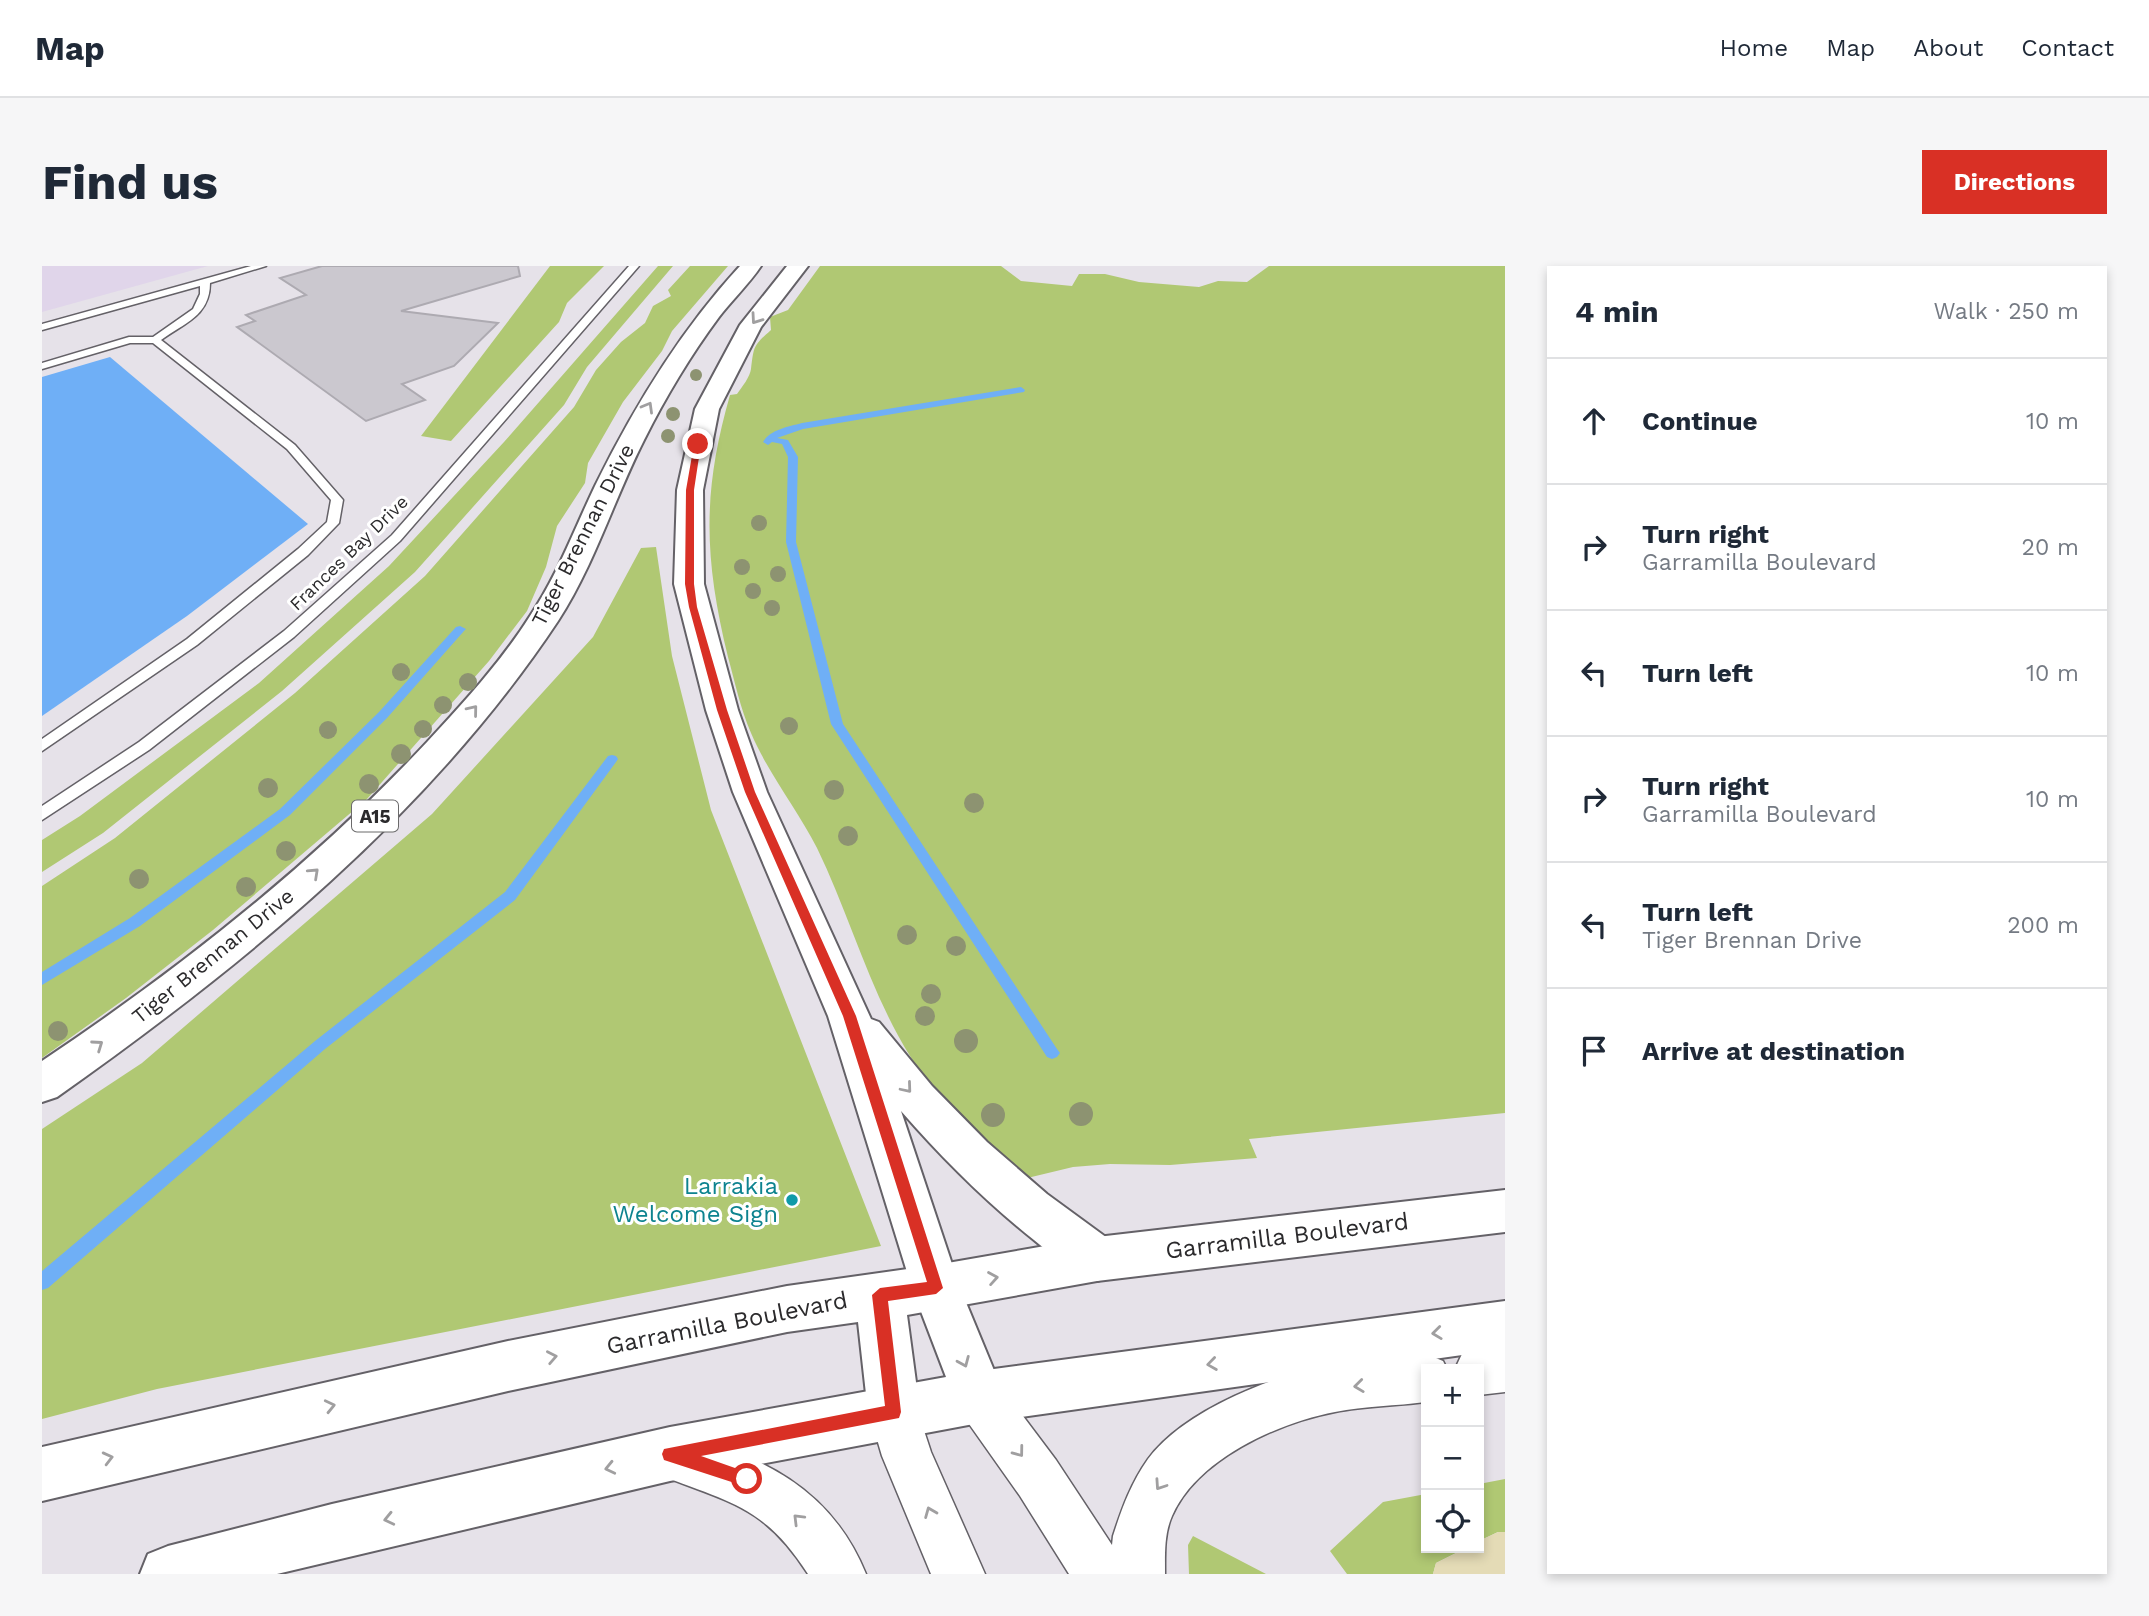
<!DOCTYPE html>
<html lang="en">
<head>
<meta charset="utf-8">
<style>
	:root { --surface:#fff; --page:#f6f6f7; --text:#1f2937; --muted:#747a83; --line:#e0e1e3; --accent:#d93025 }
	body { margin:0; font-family:"Work Sans",sans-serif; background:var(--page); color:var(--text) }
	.controls { position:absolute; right:21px; bottom:21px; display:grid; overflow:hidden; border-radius:0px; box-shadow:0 4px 10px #0003 }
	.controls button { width:63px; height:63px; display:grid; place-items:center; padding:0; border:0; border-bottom:2px solid var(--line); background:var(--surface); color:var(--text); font:35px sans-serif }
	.stop { position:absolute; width:21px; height:21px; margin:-16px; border:5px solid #d93025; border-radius:50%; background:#fff }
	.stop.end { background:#d93025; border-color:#fff; box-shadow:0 2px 7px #0008 }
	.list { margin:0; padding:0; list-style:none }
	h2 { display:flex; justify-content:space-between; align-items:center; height:91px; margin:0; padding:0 28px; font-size:30px }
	h2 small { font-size:23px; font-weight:400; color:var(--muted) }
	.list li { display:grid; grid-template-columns:46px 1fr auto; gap:21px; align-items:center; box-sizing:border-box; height:126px; padding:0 28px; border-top:2px solid var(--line) }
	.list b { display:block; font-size:26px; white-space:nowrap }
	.list p { margin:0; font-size:23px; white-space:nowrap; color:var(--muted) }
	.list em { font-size:23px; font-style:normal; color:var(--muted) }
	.icon { flex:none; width:38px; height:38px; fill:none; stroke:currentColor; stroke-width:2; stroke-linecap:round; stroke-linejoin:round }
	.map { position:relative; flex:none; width:1463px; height:1308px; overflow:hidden; border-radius:0px }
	header { display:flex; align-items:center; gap:42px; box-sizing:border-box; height:98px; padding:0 35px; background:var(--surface); border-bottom:2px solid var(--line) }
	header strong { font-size:33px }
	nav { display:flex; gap:38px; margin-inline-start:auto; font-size:24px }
	.intro { display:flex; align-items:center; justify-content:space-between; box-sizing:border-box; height:168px; padding:0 42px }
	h1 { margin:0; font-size:49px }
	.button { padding:18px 32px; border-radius:0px; background:var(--accent); color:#fff; font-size:24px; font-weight:700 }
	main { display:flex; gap:42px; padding:0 42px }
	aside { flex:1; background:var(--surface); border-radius:0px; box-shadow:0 4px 10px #0003 }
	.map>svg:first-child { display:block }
	.industrial { fill:#e0d5ea }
	.green { fill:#b0c873 }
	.sand { fill:#e4dbb6 }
	.water { fill:#6faff6 }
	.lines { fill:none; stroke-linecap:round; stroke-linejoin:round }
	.stream { fill:#6faff6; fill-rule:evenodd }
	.building { fill:#cbc8cf; stroke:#adaab1; stroke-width:2 }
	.service-casing { stroke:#646167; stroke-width:3 }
	.minor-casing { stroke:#646167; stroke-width:3 }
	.tertiary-casing { stroke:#646167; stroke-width:4 }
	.primary-casing { stroke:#646167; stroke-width:4 }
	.service { fill:#fff; fill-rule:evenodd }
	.minor { fill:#fff; fill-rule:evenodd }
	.tertiary { fill:#fff; fill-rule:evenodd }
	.primary { fill:#fff; fill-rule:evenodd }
	.tree { fill:#8d9371 }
	.oneway { stroke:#a09fa0 }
	.route { fill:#d93025 }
	.culture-dot { fill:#0f9aa8; stroke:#fff; stroke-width:2.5 }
	.labels { text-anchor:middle; stroke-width:6; stroke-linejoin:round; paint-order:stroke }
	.far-street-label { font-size:18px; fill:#2b2a2c; stroke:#fff }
	.shield { fill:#fff; stroke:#6b6a6b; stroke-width:2 }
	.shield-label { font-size:19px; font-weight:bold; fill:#2b2a2c }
	.street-label { font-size:21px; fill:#2b2a2c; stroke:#fff }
	.near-culture-label { font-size:24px; fill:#0d838f; stroke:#fff; text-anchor:end }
	.near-street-label { font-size:24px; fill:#2b2a2c; stroke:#fff }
</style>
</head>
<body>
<header>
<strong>Map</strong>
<nav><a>Home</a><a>Map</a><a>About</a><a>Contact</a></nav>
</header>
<div class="intro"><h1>Find us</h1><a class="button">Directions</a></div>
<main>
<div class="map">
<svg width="1463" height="1308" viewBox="0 0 1463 1308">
	<rect width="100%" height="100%" fill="#e6e2e9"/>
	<path class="industrial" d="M0 0H166L0 46Z"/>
	<path class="green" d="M508 0H562L525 37 517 56 409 175 379 170Z
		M616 0H631L545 101 522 139 373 306 240 425 61 567 0 606V574L38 550 217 417 347 300 462 176Z
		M648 0H686L630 65 620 85 581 136 546 197 543 217 515 260 504 301 485 345 447 395 325 533 171 664 84 732 0 792V620L73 572 253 427 383 310 532 141 554 104 579 76 603 57 611 40 629 30 626 24Z
		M778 0H959L979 15 1030 20 1037 8H1063L1097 16 1157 21 1176 15 1205 16 1227 0H1463V847L1207 873 1215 892 1128 899 1068 898 1031 901 977 914C938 875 898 837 868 790 828 726 808 650 775 582 755 543 726 507 709 467 698 442 693 416 686 391 662 292 660 227 688 129L695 128C700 121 708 111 709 103 712 80 711 80 729 64L728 51 746 44Z
		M614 281 630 390 669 544 839 980 115 1123 0 1153V863L100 797 390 548 551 371 599 282Z
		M1463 1213V1266H1456L1437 1275V1218Z
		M1384 1228V1282H1424L1394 1297 1391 1308H1305L1288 1285 1341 1236Z
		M1151 1270 1224 1308H1147L1146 1279Z"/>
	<path class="sand" d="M1456 1266H1463V1308H1391L1394 1297 1424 1282H1437V1275Z"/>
	<path class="water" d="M68 91 266 258 145 350 0 450V111Z"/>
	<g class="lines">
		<path class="stream" d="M979 121 983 124 982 126 761 163 735 172 746 174 756 191 754 276 801 458 1015 783 1018 787 1015 791 1010 793 1005 791 789 458 744 276 746 191 740 178 730 176 726 179 721 176C729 163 746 161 760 157Z
			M418 360 424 363 422 365 345 452 248 549 98 660 0 719V706L88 652 238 543 337 446 414 361Z
			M570 489 574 490 576 493 574 496 473 634 283 783 6 1022 0 1024V1005L273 775 463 626 566 490Z"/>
	</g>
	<path class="building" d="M280 0H476L478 10 359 45 456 57 412 100 360 118 383 134 324 155 195 61 213 55 204 49 264 29 238 12Z"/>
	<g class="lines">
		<defs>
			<path id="service" d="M209 0H224L168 17C168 50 142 57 119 74L253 179 301 234 297 257 266 289 155 379 0 485V473L145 373 256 283 285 256 289 234 245 183 111 77H88L0 103V97L87 71H111L151 43 158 28V20L0 64V58Z
				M587 0H597L358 275 252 371 107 484 0 554V540L97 476 242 365 350 269Z"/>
			<path id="minor" d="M1463 1078V1126L1437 1129V1103H1413L1420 1088 1437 1081Z
				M1384 1088 1401 1095 1405 1103H1384V1136C1354 1140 1323 1140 1293 1146 1236 1157 1155 1193 1130 1250 1122 1268 1123 1288 1123 1308H1027L978 1230 920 1148 912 1131 920 1114 937 1106 954 1114 1014 1194 1070 1279 1071 1270C1080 1242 1089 1217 1106 1193 1143 1143 1235 1108 1294 1097 1323 1092 1354 1091 1384 1088Z
				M852 1121 870 1128 889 1186 943 1308H889L840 1190 827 1146 834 1128Z
				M634 1165C719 1191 788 1220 824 1308H766C721 1238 687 1237 616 1208L609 1190 616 1172Z"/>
			<path id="tertiary" d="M1463 924V966L1055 1015 865 1049 878 1146 870 1164 852 1172 834 1164 826 1146 816 1056 745 1066 466 1125 0 1235V1181L466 1075 745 1020 894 999 1055 971Z
				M1463 1035V1083L937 1157 919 1149 911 1131 919 1113 937 1105Z"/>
			<path id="primary" d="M698 0H719C707 18 690 34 677 51 648 90 623 132 602 174 572 233 552 300 516 355 388 548 202 699 15 831L0 836V795C139 702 271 598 386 475 422 436 459 396 488 350 515 310 532 264 553 220 592 141 638 65 698 0Z
				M745 0H766L719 61 677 143 661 224 662 318 696 444 725 526 829 753 837 756 890 820 945 876 1005 928 1072 977 1079 993 1072 1009 1055 1015C1031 1006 1011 990 992 974 943 935 900 892 859 845L918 1022 963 1131 955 1149 937 1157 628 1215 235 1308H98L106 1288 126 1280 290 1238 628 1161 904 1111 870 1022 786 750 691 526 664 444 632 318 635 224 653 143 698 59Z"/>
		</defs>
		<use href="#service" class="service-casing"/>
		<use href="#minor" class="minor-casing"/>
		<use href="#tertiary" class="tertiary-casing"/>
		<use href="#primary" class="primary-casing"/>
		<use href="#service" class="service"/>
		<use href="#minor" class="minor"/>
		<use href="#tertiary" class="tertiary"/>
		<use href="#primary" class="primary"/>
	</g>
	<g class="tree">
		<circle cx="654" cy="109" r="6"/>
		<circle cx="631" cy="148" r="7"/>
		<circle cx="626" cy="170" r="7"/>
		<circle cx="717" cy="257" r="8"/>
		<circle cx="700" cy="301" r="8"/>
		<circle cx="736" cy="308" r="8"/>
		<circle cx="711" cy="325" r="8"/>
		<circle cx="730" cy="342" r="8"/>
		<circle cx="359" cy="406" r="9"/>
		<circle cx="426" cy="416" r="9"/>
		<circle cx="401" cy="439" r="9"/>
		<circle cx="747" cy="460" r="9"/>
		<circle cx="381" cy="463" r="9"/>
		<circle cx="286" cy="464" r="9"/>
		<circle cx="359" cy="488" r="10"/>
		<circle cx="327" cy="518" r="10"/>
		<circle cx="226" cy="522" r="10"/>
		<circle cx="792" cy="524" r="10"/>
		<circle cx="932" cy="537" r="10"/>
		<circle cx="806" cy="570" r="10"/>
		<circle cx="244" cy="585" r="10"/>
		<circle cx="97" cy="613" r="10"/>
		<circle cx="204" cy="621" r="10"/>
		<circle cx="865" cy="669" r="10"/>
		<circle cx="914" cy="680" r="10"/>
		<circle cx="889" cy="728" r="10"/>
		<circle cx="883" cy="750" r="10"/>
		<circle cx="16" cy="765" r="10"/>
		<circle cx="924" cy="775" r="12"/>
		<circle cx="1039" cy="848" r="12"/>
		<circle cx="951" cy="849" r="12"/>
	</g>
	<defs><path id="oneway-chevron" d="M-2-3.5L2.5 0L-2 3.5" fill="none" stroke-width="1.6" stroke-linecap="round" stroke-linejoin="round" transform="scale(1.75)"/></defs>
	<g class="oneway">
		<use href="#oneway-chevron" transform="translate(714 53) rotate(125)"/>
		<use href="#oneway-chevron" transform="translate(606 141) rotate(-60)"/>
		<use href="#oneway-chevron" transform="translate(431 444) rotate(-51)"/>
		<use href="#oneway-chevron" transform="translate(272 607) rotate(-43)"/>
		<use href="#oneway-chevron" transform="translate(56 779) rotate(-35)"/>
		<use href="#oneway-chevron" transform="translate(865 822) rotate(50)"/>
		<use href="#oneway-chevron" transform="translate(951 1012) rotate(-10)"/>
		<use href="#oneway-chevron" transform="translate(1395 1067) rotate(173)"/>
		<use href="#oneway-chevron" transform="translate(510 1091) rotate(-11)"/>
		<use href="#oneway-chevron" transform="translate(922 1096) rotate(67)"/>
		<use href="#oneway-chevron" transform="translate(1170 1098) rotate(172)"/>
		<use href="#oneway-chevron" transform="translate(1317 1120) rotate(173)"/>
		<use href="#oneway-chevron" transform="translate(288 1140) rotate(-13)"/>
		<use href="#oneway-chevron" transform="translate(977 1186) rotate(53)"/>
		<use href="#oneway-chevron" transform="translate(66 1192) rotate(-14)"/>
		<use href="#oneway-chevron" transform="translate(568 1202) rotate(167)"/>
		<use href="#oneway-chevron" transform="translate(1118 1219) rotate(124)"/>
		<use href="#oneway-chevron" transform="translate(888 1246) rotate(-112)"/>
		<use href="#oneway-chevron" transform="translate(347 1253) rotate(167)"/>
		<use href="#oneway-chevron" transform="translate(756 1253) rotate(-135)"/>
	</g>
	<path class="route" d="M656 176 659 178 652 224V318L655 341 685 444 713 526 814 750 901 1022 894 1028 846 1035 859 1146 857 1152 659 1190 710 1208 713 1213 710 1219 705 1221 622 1194 620 1188 622 1183 843 1140 830 1029 838 1022 885 1016 801 750 703 526 675 444 647 341 643 318 644 224 652 178Z"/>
	<circle class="culture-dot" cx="750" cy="934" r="7"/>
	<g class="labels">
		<g class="far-street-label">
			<text transform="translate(307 287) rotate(-44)" y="6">Frances Bay Drive</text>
		</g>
		<rect class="shield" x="310" y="534.5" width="46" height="31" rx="5"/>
		<g class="shield-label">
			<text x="333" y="557">A15</text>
		</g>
		<g class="street-label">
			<text transform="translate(541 269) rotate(-63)" y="7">Tiger Brennan Drive</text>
			<text transform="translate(171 690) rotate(-39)" y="7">Tiger Brennan Drive</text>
		</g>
		<g class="near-culture-label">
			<text x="736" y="928">Larrakia<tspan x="736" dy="28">Welcome Sign</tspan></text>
		</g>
		<g class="near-street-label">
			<text transform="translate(1245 970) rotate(-7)" y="8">Garramilla Boulevard</text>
			<text transform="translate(685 1057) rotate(-11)" y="8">Garramilla Boulevard</text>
		</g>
	</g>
</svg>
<div class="controls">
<button>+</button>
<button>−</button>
<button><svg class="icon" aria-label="locate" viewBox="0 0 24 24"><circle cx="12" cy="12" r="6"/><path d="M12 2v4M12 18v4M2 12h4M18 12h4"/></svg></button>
</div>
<div class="stop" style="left:705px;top:1213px"></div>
<div class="stop end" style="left:656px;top:178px"></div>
</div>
<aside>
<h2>4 min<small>Walk · 250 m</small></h2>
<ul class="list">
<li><svg class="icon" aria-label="ahead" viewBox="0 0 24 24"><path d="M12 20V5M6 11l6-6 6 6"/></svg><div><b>Continue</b></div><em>10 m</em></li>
<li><svg class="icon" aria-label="right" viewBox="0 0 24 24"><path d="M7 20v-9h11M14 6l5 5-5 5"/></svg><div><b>Turn right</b><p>Garramilla Boulevard</p></div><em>20 m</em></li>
<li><svg class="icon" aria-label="left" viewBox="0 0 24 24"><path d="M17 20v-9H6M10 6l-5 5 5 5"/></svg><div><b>Turn left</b></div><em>10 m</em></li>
<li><svg class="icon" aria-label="right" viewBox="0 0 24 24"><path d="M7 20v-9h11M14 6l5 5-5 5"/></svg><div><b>Turn right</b><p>Garramilla Boulevard</p></div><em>10 m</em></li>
<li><svg class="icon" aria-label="left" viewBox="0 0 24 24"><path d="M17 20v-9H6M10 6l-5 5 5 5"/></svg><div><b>Turn left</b><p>Tiger Brennan Drive</p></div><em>200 m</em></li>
<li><svg class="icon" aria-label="arrive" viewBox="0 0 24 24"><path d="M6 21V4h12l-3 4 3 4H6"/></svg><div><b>Arrive at destination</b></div></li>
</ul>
</aside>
</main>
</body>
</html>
